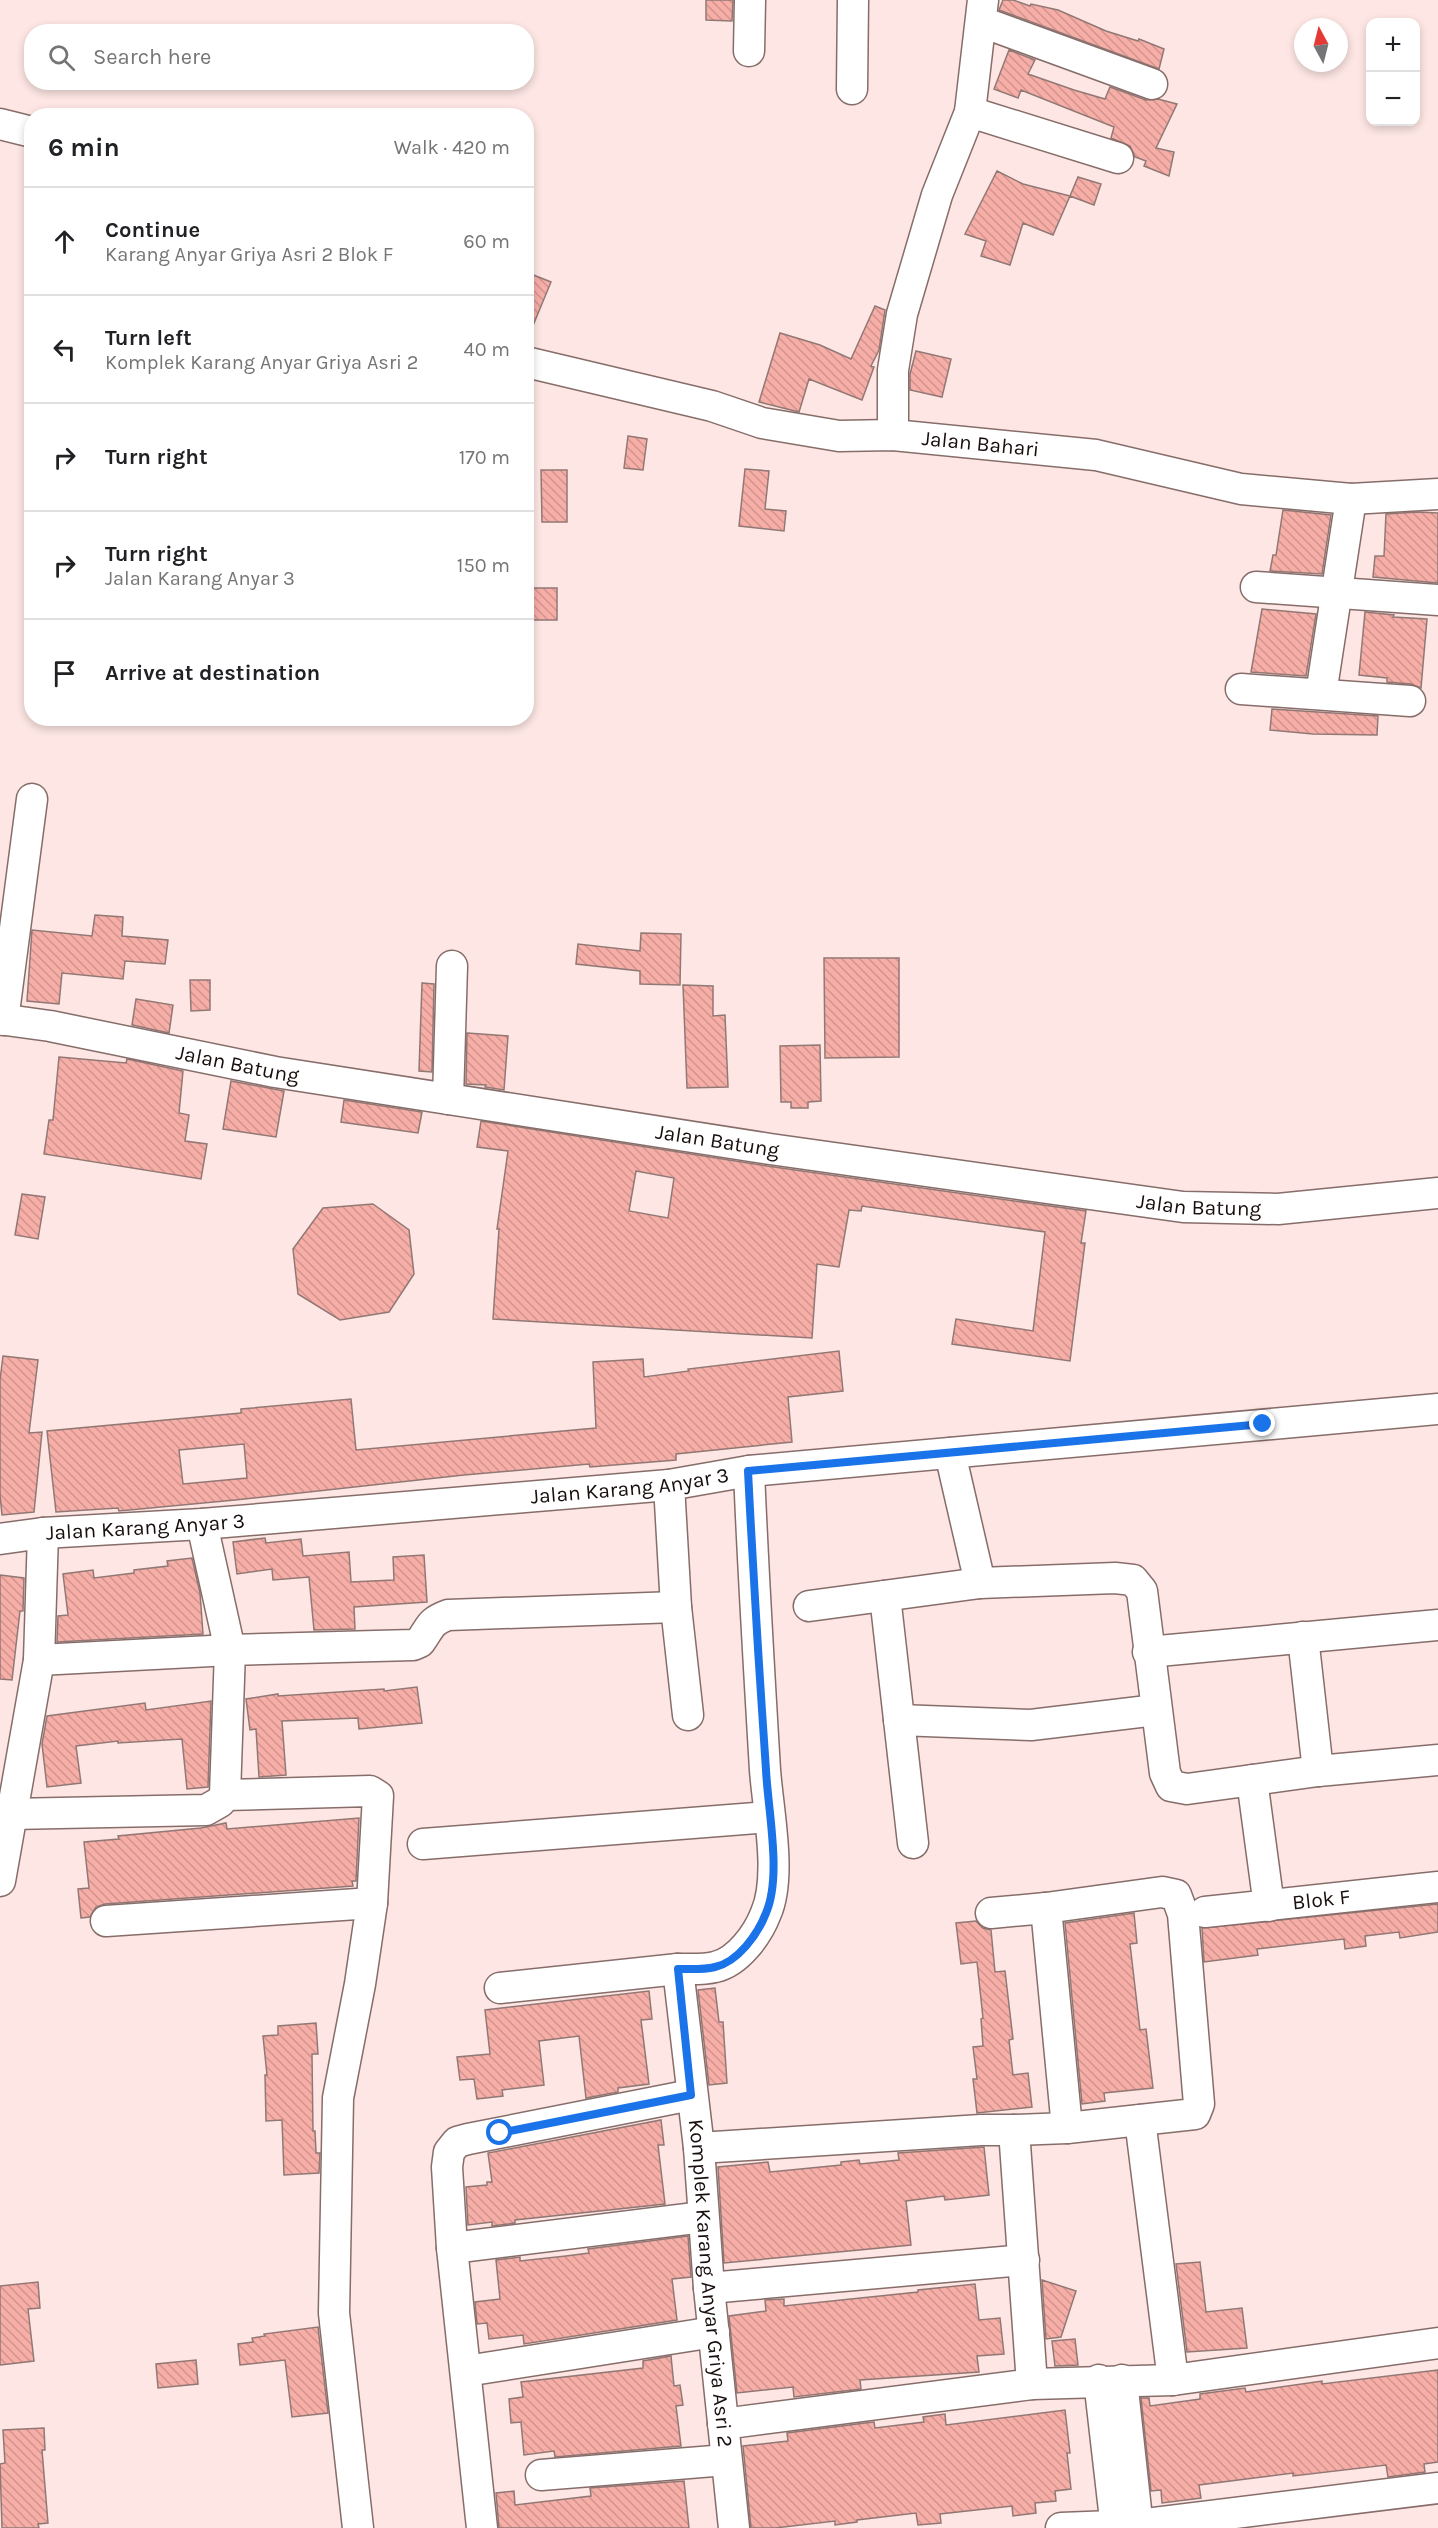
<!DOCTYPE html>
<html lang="en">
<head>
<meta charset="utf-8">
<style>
	:root { --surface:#fff; --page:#f2f2f2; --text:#202124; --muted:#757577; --line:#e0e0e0 }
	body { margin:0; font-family:Karla,sans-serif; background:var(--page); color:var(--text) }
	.controls { position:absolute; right:18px; top:18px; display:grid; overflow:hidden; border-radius:12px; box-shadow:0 3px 9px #0003 }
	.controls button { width:54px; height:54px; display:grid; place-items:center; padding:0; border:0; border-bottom:2px solid var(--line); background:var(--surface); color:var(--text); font:30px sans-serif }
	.compass { position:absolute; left:1294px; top:18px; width:54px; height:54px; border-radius:50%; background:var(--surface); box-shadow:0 3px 9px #0003; rotate:353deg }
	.stop { position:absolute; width:18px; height:18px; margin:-14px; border:4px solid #1a73e8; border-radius:50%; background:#fff }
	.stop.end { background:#1a73e8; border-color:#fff; box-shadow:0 2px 6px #0008 }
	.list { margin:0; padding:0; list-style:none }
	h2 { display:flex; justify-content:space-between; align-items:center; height:78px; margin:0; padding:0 24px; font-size:26px }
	h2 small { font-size:20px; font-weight:400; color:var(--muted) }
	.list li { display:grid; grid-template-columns:39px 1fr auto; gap:18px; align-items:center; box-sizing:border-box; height:108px; padding:0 24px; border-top:2px solid var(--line) }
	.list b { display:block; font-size:22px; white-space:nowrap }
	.list p { margin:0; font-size:20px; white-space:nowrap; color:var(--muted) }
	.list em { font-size:20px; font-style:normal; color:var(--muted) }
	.icon { flex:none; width:33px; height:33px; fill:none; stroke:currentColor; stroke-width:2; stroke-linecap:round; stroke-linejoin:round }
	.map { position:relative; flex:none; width:1438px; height:2528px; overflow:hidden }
	.search { position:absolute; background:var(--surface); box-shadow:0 3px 9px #0003; left:24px; top:24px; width:510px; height:66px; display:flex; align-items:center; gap:15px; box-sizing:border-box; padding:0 21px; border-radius:24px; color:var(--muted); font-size:22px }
	.panel { position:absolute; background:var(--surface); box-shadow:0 3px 9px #0003; left:24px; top:108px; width:510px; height:618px; border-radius:24px }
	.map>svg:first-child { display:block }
	.building { fill:url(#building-back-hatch); stroke:#927875; stroke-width:1.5; fill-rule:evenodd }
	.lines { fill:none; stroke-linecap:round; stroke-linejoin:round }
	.minor-casing { stroke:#866d6a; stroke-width:33 }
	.minor { stroke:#fff; stroke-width:30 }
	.route { stroke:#1a73e8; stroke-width:8 }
	.labels { text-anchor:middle; stroke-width:4.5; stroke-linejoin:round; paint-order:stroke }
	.street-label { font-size:21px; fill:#180e0d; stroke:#fef8f7 }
</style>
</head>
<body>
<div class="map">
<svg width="1438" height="2528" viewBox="0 0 1438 2528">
	<defs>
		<pattern id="building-back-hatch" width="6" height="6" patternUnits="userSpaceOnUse" patternTransform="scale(1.5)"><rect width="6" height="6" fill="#f6aea7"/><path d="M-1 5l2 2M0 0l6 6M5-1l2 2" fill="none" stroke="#d2948f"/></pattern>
	</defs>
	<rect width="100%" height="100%" fill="#fde6e3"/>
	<path class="building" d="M706 0H733L732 21 706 20Z
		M1003 0H1013L1030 6 1031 4 1058 10 1106 31 1138 41 1139 39 1164 49 1159 69 999 10Z
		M1009 50 1035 60 1028 74 1074 90 1105 99 1110 87 1146 100 1158 99 1177 104 1156 148 1174 152 1169 176 1144 166 1146 161 1135 157 1130 146 1111 138 1114 127 1021 90 1018 98 994 89Z
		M997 171 1023 184 1070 196 1053 235 1023 223 1010 265 981 256 986 241 965 234Z
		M1078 177 1101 184 1094 205 1070 196Z
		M526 272 551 282 527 340H526Z
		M875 306 885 310 879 350 871 366 874 367 862 400 809 379 799 412 759 402 780 333 820 345 851 359Z
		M916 351 951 359 942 397 910 390V374Z
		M628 436 647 439 643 470 624 468Z
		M745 469 769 471 765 509 786 511 784 531 739 526Z
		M541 470H567V522H542Z
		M1283 510 1331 515 1322 574 1270 571 1273 555H1276Z
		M1418 512 1438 513V583L1373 577 1375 556H1384L1386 514Z
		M526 588H557V620H526Z
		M1262 609 1316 614 1306 676 1251 672Z
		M1365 612 1394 615 1393 617 1427 619 1421 688 1411 684 1387 682V678L1359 675Z
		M1272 709 1378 716 1377 735 1313 734 1270 730Z
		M95 915 123 917 122 936 168 940 165 964 125 961 123 979 62 973 59 1004 27 1001 32 930 92 936Z
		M641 933 681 934 680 985 640 984V971L576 964 578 944 640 951Z
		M824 958H899V1057L825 1058Z
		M190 980H210V1010L191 1011Z
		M422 983 434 984 432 1072 419 1071Z
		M683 985 713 986V1016L725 1015 728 1087 687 1088Z
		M136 999 173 1005 169 1033 132 1025Z
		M467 1033 508 1036 504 1090 485 1087 486 1085 466 1084Z
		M820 1045 821 1101 808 1102V1108H791V1102H781L780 1046Z
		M59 1057 126 1063 127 1059 183 1071 179 1113 189 1115 185 1141 207 1144 201 1179 44 1154 49 1120H53Z
		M231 1081 284 1091 276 1137 223 1129Z
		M344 1100 422 1112 418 1133 341 1122Z
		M481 1121 767 1166 1086 1211 1081 1243H1085L1070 1361 952 1344 956 1319 1033 1331 1045 1232 862 1206 861 1211 849 1210 839 1267 817 1264 812 1338 493 1319 499 1229H497L508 1151 477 1147ZM636 1171 674 1178 668 1218 629 1211Z
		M22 1194 45 1197 38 1239 15 1235Z
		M373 1204 409 1230 414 1274 389 1312 340 1320 298 1294 293 1249 323 1208Z
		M839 1351 843 1391 788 1397 792 1442 676 1454V1460L590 1467 589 1464 464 1475 235 1500 119 1511 118 1508 56 1512 47 1431 241 1413V1409L351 1399 356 1450 596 1428 593 1362 643 1359 644 1377 689 1371 688 1369ZM244 1444 247 1478 183 1484 179 1450Z
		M3 1356 38 1360 29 1433 42 1432 34 1512 2 1515 0 1495V1380Z
		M265 1538 266 1543 301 1539 303 1556 349 1552 351 1582 394 1580 393 1557 424 1555 427 1602 354 1607 355 1629 314 1630 309 1577 273 1580 272 1569 237 1574 233 1542Z
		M192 1558 200 1593 203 1634 57 1642 58 1616 68 1615 63 1574 93 1570 94 1578 134 1573V1570L168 1566 167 1561Z
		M0 1575 24 1578 23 1611H20L12 1680 0 1679Z
		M417 1687 422 1723 359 1729 358 1718 282 1721 286 1775 259 1777 256 1729 250 1730 246 1699 278 1694V1696L384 1689V1691Z
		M211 1701 208 1787 187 1789 182 1739 118 1743V1741L76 1746 81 1783 47 1787 42 1744 47 1716 145 1703 146 1710Z
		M359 1818 356 1881H352L353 1886 105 1904 96 1907 90 1917 81 1918 78 1889 89 1888 84 1842 119 1839 118 1836 201 1828 226 1823 227 1829Z
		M1438 1904V1932L1400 1938 1399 1932 1365 1936 1366 1946 1345 1949 1344 1939 1257 1949 1258 1955 1204 1962 1202 1928Z
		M1134 1913 1137 1943 1130 1944 1140 2030 1146 2029 1153 2088 1104 2093 1105 2101 1082 2104 1065 1923Z
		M976 1921 983 1928 991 1930 995 1972 1005 1971 1013 2039 1009 2040 1013 2075 1028 2073 1032 2107 977 2113 973 2079H977L973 2047 983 2046 981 2019 983 2018 977 1962 961 1964 956 1923Z
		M715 1988 719 2022H723L727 2083 709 2085 698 1990Z
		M649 1991 652 2019 641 2020 649 2084 618 2088V2092L586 2098 579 2036 539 2041 544 2085 502 2090 503 2096 477 2099 474 2079 460 2080 457 2057 490 2054 485 2010Z
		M316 2023 318 2054H312L313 2131H315L316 2153H320L319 2173 284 2175 282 2120 266 2121 265 2075H267L263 2036 278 2035V2026Z
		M661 2120 664 2145H658L665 2204 515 2220V2223L492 2226V2222L468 2225 466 2187 487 2185V2182H492L488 2153Z
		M984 2147 989 2195 945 2200 944 2196 906 2201 911 2245 724 2263 718 2167 768 2162 770 2172 841 2165V2162L859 2160 860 2164 899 2160 898 2153Z
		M688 2236 691 2277 672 2279 677 2320 524 2344 523 2335 489 2339 487 2323 477 2324 475 2302 500 2299 496 2260 520 2257V2261L566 2256 589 2253 588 2249Z
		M1200 2262 1206 2312 1242 2308 1247 2348 1187 2352 1176 2264Z
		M1042 2280 1076 2291 1061 2337 1046 2339Z
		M38 2282 40 2308 28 2309 34 2361 0 2365V2286Z
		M975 2284 979 2320 1000 2318 1004 2354 977 2356 979 2372 860 2380 861 2389 794 2397 793 2387 737 2393 729 2316 766 2311 765 2300 784 2299V2306L918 2292V2290Z
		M318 2327 328 2413 292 2417 285 2360 240 2365 238 2344 253 2342 252 2338 265 2336 264 2334Z
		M1075 2339 1078 2365 1055 2366 1052 2341Z
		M671 2356 674 2386 680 2385 683 2405 676 2406 681 2446 555 2457 554 2451 524 2455 521 2422 511 2423 509 2399 523 2397 521 2382 643 2368V2361Z
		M196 2360 198 2384 158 2388 156 2364Z
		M1438 2370V2462L1424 2464 1425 2472 1388 2477 1386 2465 1293 2476V2473L1199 2485 1201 2498 1162 2503 1161 2490 1151 2491 1141 2398H1149L1150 2406 1200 2399V2394L1245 2388 1246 2392 1322 2381V2384Z
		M1065 2410 1070 2453H1067L1071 2489 1055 2491 1056 2501 1035 2503 1036 2513 1013 2516 1012 2506 940 2514 941 2523 918 2525 916 2513 857 2520V2522L835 2525V2521L775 2528H751L743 2446 788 2441 787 2433 865 2423 874 2422 875 2428 924 2422 923 2417 945 2414 946 2425Z
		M44 2428 45 2450H42L48 2523 38 2524 39 2528H2L0 2464 5 2463 3 2430Z
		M684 2481 689 2528H499L496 2493 514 2491 515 2505 591 2496 590 2488Z"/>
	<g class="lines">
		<defs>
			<g id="minor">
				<path d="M982 22 1152 84"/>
				<path d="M749 51 750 0"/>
				<path d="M852 89 853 0"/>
				<path d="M970 112 1118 158"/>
				<path d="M0 124 32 132"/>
				<path id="s1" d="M526 362 712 406 762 423 839 436 893 435 1096 455 1241 489 1351 499 1438 494"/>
				<path d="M893 435V370L902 314 937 195 970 112 983 0"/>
				<path d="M1256 587 1438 600"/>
				<path d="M1241 689 1410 701"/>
				<path d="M1321 694 1351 499"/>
				<path id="s2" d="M0 1019 50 1026 275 1072 770 1149 1183 1207 1278 1209 1438 1193"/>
				<path d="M3 1020 32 799"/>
				<path d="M448 1099 452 966"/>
				<path d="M950 1453 980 1583"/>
				<path d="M669 1485 676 1607 688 1715"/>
				<path id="s3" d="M0 1539 43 1533 202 1524 669 1485 749 1471 1438 1409"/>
				<path d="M885 1596 913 1843"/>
				<path d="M809 1606 980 1583 1115 1578 1133 1580 1142 1591 1165 1773 1171 1786 1187 1789 1318 1771 1438 1760"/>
				<path d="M1303 1637 1318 1771"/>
				<path d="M1148 1652 1438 1625"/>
				<path d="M39 1660 230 1650 413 1645 420 1642C431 1627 429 1622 448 1615L676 1607"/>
				<path d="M899 1720 1031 1725 1156 1710"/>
				<path d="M1252 1780 1269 1906"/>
				<path d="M225 1795 370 1791 378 1796 372 1903 360 1984 338 2098 334 2313 358 2528"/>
				<path d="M11 1814 206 1810 220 1802 225 1795 230 1650 202 1524"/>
				<path d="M423 1844 769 1817"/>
				<path d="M0 1881 39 1660 43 1533"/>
				<path d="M1046 1908 1067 2128"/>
				<path id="s4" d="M1205 1912 1438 1887"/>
				<path d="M991 1913 1046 1908 1162 1892 1176 1895 1183 1914 1199 2104 1195 2114 1067 2128 1014 2130"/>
				<path d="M106 1921 372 1903"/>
				<path id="s5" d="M678 1969 699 2148 709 2288 734 2528"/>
				<path d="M500 1988 678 1969C691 1969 703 1970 715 1967 738 1962 758 1934 766 1913 782 1876 768 1811 765 1770 759 1670 753 1570 749 1471"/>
				<path d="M1140 2120 1173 2380"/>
				<path d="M699 2148 981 2130H1014L1032 2384"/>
				<path d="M452 2248 703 2217"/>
				<path d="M709 2288 1024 2260"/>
				<path d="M466 2371 714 2332"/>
				<path d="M1099 2380 1116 2528"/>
				<path d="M1122 2380 1138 2528"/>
				<path d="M723 2424 1032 2384 1173 2380 1438 2343"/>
				<path d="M541 2475 726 2460"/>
				<path d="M482 2528 452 2248 447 2167 449 2152 457 2142 468 2139 691 2095"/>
				<path d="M1061 2528 1138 2525 1438 2488"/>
			</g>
		</defs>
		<use href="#minor" class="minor-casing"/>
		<use href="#minor" class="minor"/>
	</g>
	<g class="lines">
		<path class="route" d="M500 2133 691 2095 678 1969C691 1969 703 1970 715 1967 738 1962 758 1934 766 1913 782 1876 768 1811 766 1770 759 1670 753 1570 748 1471L1263 1424"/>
	</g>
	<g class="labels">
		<g class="street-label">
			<text dy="7" stroke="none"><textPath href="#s1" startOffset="464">Jalan Bahari</textPath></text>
			<text dy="7" stroke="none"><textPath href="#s2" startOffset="242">Jalan Batung</textPath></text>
			<text dy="7" stroke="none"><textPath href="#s2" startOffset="728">Jalan Batung</textPath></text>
			<text dy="7" stroke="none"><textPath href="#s2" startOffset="1214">Jalan Batung</textPath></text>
			<text dy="7" stroke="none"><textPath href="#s3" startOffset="632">Jalan Karang Anyar 3</textPath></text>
			<text dy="7" stroke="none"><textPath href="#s3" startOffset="146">Jalan Karang Anyar 3</textPath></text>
			<text dy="7" stroke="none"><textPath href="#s4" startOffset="117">Blok F</textPath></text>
			<text dy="7" stroke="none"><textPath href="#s5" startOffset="316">Komplek Karang Anyar Griya Asri 2</textPath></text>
		</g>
	</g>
</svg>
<div class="controls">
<button>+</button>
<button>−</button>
</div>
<svg class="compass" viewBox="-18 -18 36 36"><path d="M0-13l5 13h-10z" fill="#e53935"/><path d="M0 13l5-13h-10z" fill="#757577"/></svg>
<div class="stop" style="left:500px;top:2133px"></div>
<div class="stop end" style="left:1263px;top:1424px"></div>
<div class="search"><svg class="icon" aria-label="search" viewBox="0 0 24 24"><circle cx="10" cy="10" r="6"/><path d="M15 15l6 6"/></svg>Search here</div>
<section class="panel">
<h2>6 min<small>Walk · 420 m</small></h2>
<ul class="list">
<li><svg class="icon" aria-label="ahead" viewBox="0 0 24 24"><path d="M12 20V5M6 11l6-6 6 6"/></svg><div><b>Continue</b><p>Karang Anyar Griya Asri 2 Blok F</p></div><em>60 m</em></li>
<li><svg class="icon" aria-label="left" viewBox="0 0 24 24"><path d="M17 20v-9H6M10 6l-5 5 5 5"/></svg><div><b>Turn left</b><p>Komplek Karang Anyar Griya Asri 2</p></div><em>40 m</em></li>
<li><svg class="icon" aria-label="right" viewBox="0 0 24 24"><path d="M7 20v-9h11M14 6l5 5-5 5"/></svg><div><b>Turn right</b></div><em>170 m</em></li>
<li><svg class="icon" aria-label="right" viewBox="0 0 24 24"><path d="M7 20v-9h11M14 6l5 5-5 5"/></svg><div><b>Turn right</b><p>Jalan Karang Anyar 3</p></div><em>150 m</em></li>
<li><svg class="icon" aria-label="arrive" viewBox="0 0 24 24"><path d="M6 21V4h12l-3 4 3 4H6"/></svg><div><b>Arrive at destination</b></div></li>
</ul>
</section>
</div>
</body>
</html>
